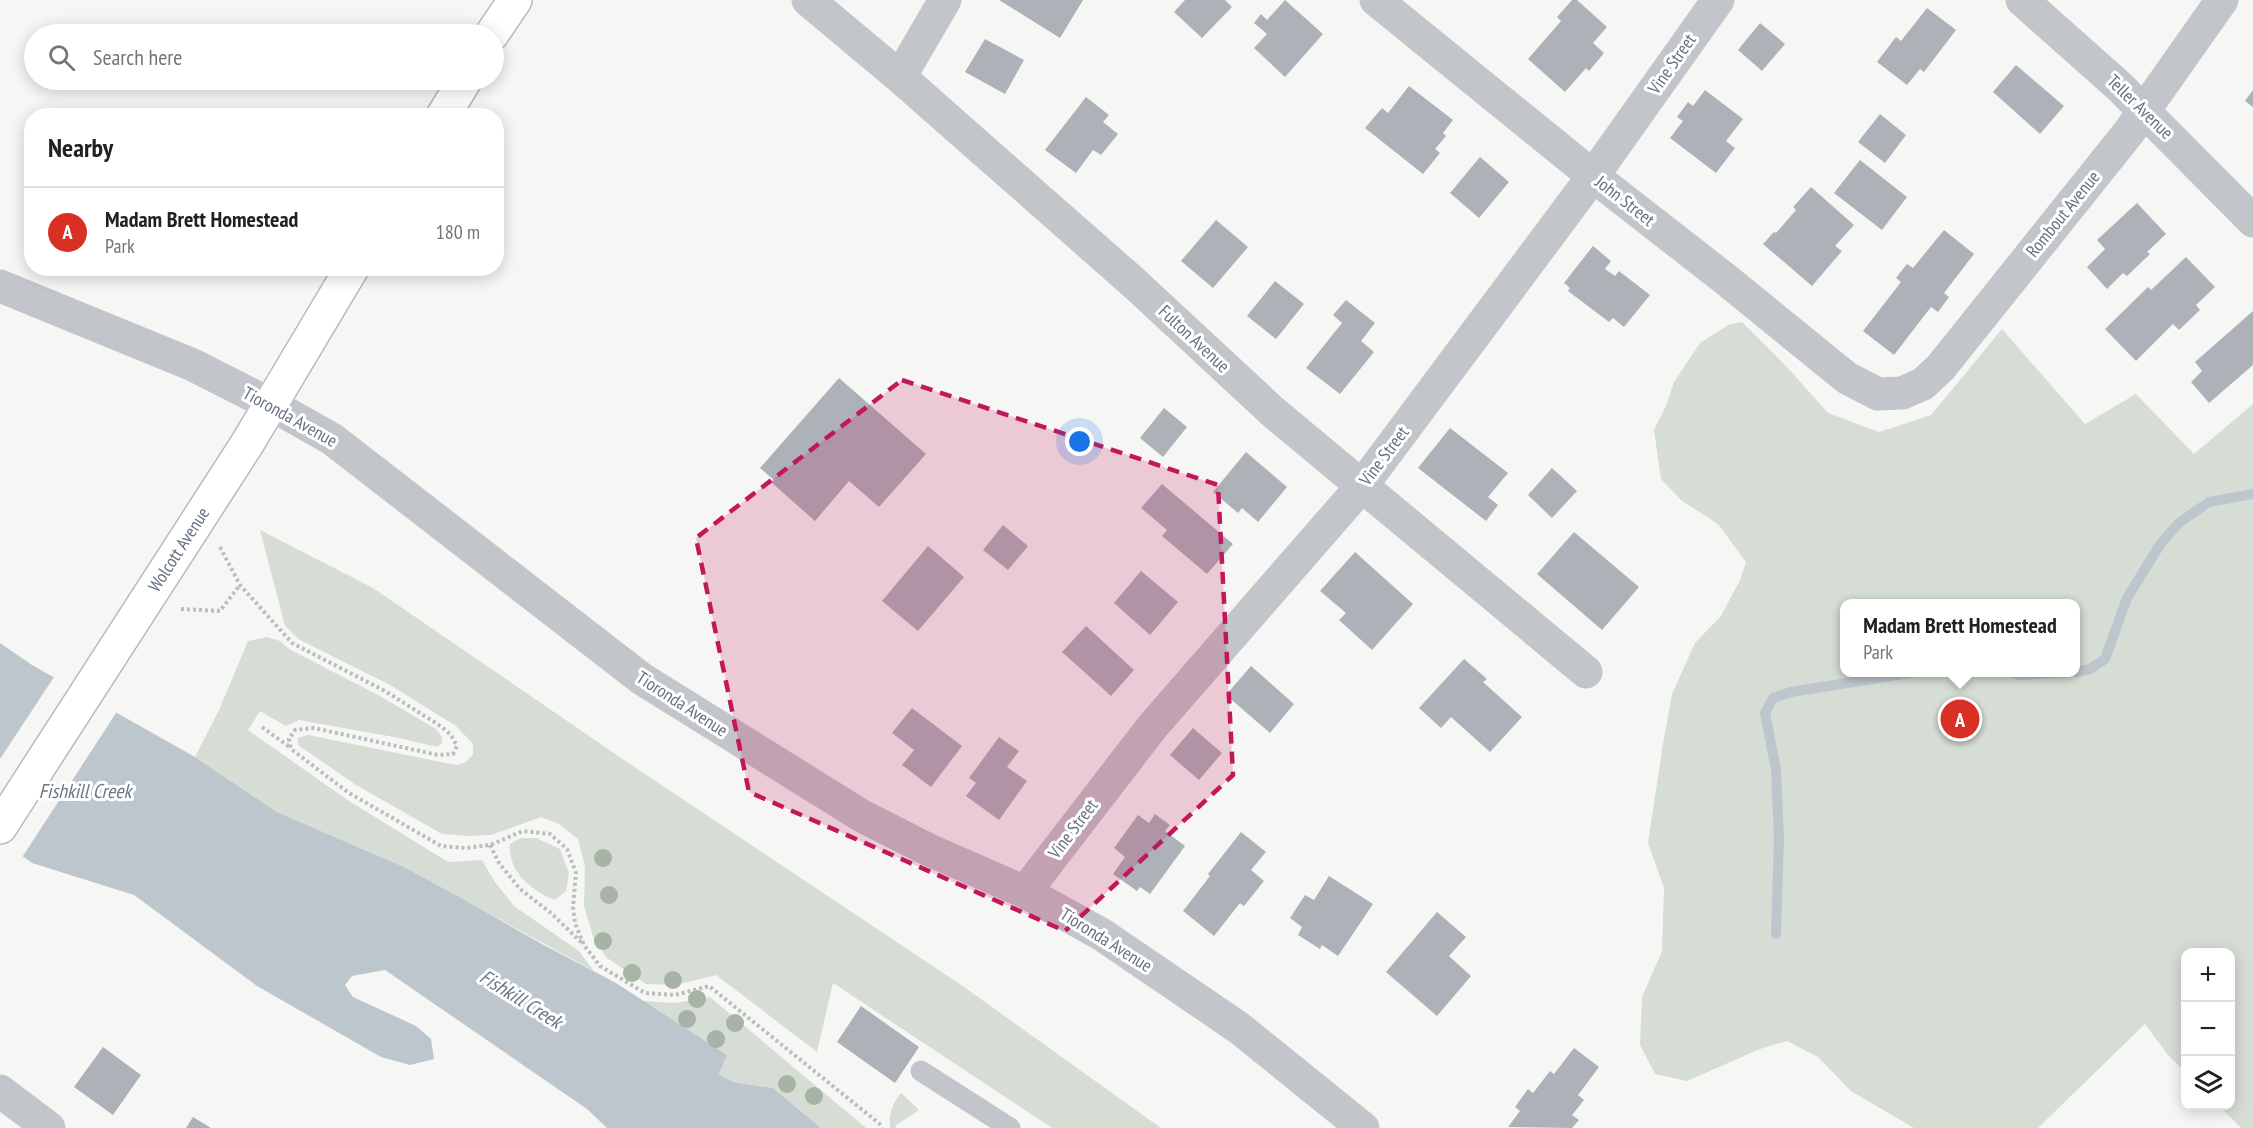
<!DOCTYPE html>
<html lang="en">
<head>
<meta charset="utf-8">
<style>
	:root { --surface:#fff; --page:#f2f2f2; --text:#202124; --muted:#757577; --line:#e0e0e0; --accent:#d93025 }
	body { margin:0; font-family:"PT Sans Narrow",sans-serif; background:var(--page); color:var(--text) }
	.controls { position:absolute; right:18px; bottom:18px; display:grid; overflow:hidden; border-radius:12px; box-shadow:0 3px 15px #0003 }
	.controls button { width:54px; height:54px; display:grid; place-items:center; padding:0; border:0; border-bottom:2px solid var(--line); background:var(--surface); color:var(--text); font:30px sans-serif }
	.you { position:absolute; left:1080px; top:442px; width:21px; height:21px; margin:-15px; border:4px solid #fff; border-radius:50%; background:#1a73e8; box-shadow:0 0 0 9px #1a73e833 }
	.badge { display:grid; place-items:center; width:39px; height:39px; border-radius:50%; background:var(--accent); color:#fff; font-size:20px; font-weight:700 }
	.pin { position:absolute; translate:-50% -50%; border:3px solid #fff; box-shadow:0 2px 6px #0006 }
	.popup { position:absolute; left:1840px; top:599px; width:240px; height:78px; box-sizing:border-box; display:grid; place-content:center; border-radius:12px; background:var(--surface); filter:drop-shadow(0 2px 4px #0005); font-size:20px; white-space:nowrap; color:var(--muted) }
	.popup b { font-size:22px; color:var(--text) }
	.popup::after { content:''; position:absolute; left:50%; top:100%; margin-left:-12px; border:12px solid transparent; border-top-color:var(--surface) }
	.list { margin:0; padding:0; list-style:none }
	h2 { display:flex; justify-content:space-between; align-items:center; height:78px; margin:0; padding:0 24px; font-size:26px }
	h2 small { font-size:20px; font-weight:400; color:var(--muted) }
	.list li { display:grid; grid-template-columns:39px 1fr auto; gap:18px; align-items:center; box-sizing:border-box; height:90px; padding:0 24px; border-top:2px solid var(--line) }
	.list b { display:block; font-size:22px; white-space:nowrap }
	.list p { margin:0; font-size:20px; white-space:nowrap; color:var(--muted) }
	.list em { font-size:20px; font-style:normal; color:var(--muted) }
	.icon { flex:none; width:33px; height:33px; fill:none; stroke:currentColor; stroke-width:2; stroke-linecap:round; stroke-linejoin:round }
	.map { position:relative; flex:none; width:2253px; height:1128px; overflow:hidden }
	.search { position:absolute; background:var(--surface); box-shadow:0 3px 15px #0003; left:24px; top:24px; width:480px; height:66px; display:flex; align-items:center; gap:15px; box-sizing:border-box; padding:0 21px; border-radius:33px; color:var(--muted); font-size:22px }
	.panel { position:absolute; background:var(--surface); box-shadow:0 3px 15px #0003; left:24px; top:108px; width:480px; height:168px; border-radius:24px }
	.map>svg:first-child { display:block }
	.green { fill:#d6ddd5; fill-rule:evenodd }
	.water { fill:#bec6cd }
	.pier { fill:#f6f7f4 }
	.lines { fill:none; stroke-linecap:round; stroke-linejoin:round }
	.stream { stroke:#bec6cd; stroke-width:10 }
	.building { fill:#adb2b9 }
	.secondary-casing { stroke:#b7bac0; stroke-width:36 }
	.path { stroke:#bcbdc0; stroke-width:4; stroke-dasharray:3 3; stroke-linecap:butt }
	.service { stroke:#c2c5c9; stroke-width:21 }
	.minor { stroke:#c2c5c9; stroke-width:33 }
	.tertiary { stroke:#c2c5c9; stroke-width:33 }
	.secondary { stroke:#fff; stroke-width:33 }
	.tree { fill:#a6b3a5 }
	.marked { fill:#c2185b; fill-opacity:0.2; stroke:#c2185b; stroke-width:4.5; stroke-dasharray:12 8; stroke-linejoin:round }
	.labels { text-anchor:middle; stroke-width:6; stroke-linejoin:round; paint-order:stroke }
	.street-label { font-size:18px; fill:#677184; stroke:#fff }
	.water-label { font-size:20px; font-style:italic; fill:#687886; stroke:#fff }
</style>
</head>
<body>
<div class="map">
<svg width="2253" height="1128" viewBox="0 0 2253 1128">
	<rect width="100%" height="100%" fill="#f6f7f4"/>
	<path class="green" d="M1742 322 1787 367 1828 413 1879 432 1931 415 2002 329 2085 424 2136 394 2194 454 2253 404V1128H2241L2219 1106H2230V952H2186L2185 1072 2168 1055 2145 1024 2038 1128H1914L1851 1091 1818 1057 1787 1041 1760 1049 1687 1081 1655 1074 1640 1045 1642 997 1662 951 1664 888 1648 843 1663 744 1672 694 1695 643 1721 616 1740 580 1746 562 1718 524 1682 501 1661 479 1654 430 1666 406 1674 382 1700 343 1730 324ZM1844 604H2076V672H1844Z
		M260 530 373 588 627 762 964 987 1161 1128H1052L833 983 817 1052 716 975 676 985 646 984 607 958 594 940 584 906 585 867 578 839 559 824 541 817 491 835 468 836 442 834 356 785 298 745V738L308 735 456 765 466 762 473 754V744L456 726 390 685 300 640 285 626Z
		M267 637 280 641 289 649 380 696 436 729 442 737V743L437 747 399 738 299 720 286 726 260 711 248 730 346 799 448 862 482 860 495 882 514 906 579 951 594 971 404 867 277 812 195 757 219 710 248 641Z
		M521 838H536L560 849 569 873 566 891 555 900C531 890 508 872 510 844Z
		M710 997 866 1128H821L773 1088 733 1082 719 1074 727 1055 643 1001 676 1003Z
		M901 1093 919 1110 895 1126 896 1128H890C889 1114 892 1104 901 1093Z"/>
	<path class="water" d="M0 643 32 665 195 757 277 812 404 867 463 899 542 944 616 983 727 1055 719 1074 733 1082 773 1088 821 1128H607L587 1109 385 970 352 976 345 985 353 997 416 1026 431 1039 434 1059 410 1065 381 1057 257 986 134 895 32 863 0 840Z"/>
	<path class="pier" d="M56 674 118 710 21 859 0 844V759Z"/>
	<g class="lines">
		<path class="stream" d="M2011 672 2020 675 2071 672
			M2076 672 2090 669 2105 659 2127 598 2161 543 2179 523 2209 502 2253 494
			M1776 934 1779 839 1776 770 1765 713 1773 698 1791 692 1915 672"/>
	</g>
	<path class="building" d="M999 0H1083L1060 38Z
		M1185 0H1225L1232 7 1202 38 1174 12Z
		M1285 0 1323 34 1285 77 1254 48 1267 34 1254 23 1261 14 1267 20Z
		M1572 0H1577L1607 27 1593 43 1604 53 1589 71 1586 68 1565 92 1528 59 1561 21 1557 17Z
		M1927 8 1956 30 1924 72 1920 69 1907 85 1877 62 1896 37 1901 41Z
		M1760 23 1785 44 1762 71 1738 50Z
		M985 39 1024 60 1005 94 965 72Z
		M2016 65 2064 106 2040 134 1993 92Z
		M1409 86 1453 120 1443 133 1446 136 1435 149 1440 153 1423 174 1365 128 1382 108 1388 113Z
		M1705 90 1743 119 1726 141 1735 148 1716 173 1670 138 1683 121 1677 117 1688 102 1693 106Z
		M2253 90V107L2245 101Z
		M1086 97 1109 115 1103 122 1118 134 1101 155 1093 150 1076 173 1045 150Z
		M1880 114 1906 135 1885 163 1858 142Z
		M1480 157 1509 182 1479 218 1450 193Z
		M1860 160 1907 197 1882 230 1834 193Z
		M1811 187 1854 225 1835 246 1842 251 1812 286 1763 244 1774 232 1776 233 1796 210 1793 207Z
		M2137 203 2166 234 2147 252 2150 254 2127 276 2123 273 2107 289 2087 267 2105 249 2097 240Z
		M1216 220 1248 247 1213 288 1181 261Z
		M1944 230 1974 254 1944 293 1949 297 1938 312 1931 307 1894 355 1863 331 1901 282 1896 278 1907 264 1913 268Z
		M1593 246 1611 261 1605 269 1615 276 1619 271 1650 295 1624 327 1613 318 1609 322 1568 291 1570 288 1564 283Z
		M2186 257 2215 287 2196 305 2200 310 2179 330 2173 324 2136 361 2105 329 2148 287 2151 290Z
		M1275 281 1304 304 1276 339 1247 316Z
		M1346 300 1375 323 1361 341 1374 352 1340 394 1306 368 1342 323 1333 315Z
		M2253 311V365L2209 403 2191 382 2202 371 2195 362Z
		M839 378 926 454 879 507 849 481 815 521 771 482 774 480 760 468Z
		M1164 408 1187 427 1163 457 1140 438Z
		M1450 428 1508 473 1488 497 1498 505 1486 521 1418 468Z
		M1246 452 1287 487 1258 522 1242 508 1238 513 1213 492Z
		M1552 468 1577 491 1552 518 1528 495Z
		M1162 484 1233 544 1207 574 1162 536 1167 530 1141 508Z
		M1003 525 1028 546 1008 570 983 550Z
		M1574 532 1639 587 1602 630 1537 574Z
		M928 546 964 577 918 631 882 601Z
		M1355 552 1413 604 1372 650 1339 620 1346 613 1320 591Z
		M1141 571 1178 602 1150 635 1114 603Z
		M1086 626 1134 670 1111 696 1062 652Z
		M1464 659 1487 679 1483 682 1522 717 1490 752 1451 717 1441 728 1419 708Z
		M1251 666 1294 704 1270 733 1226 695Z
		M912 708 962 746 931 787 902 765 914 750 892 733Z
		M1193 728 1222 753 1199 780 1170 755Z
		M999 737 1019 751 1007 767 1027 781 999 820 966 796 976 783 969 778Z
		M1155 814 1170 825 1165 831 1185 846 1150 894 1140 887 1137 891 1113 874 1125 857 1114 848 1138 815 1149 823Z
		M1241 832 1266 852 1251 870 1264 881 1244 906 1240 903 1214 936 1183 911 1210 876 1208 874Z
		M1329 876 1373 904 1338 956 1322 945 1320 949 1298 935 1302 927 1290 918 1305 895 1314 900Z
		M1437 912 1466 937 1449 956 1471 976 1437 1016 1386 972Z
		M861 1006 919 1047 895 1083 837 1042Z
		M103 1047 141 1075 113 1115 74 1087Z
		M1574 1048 1599 1067 1578 1095 1584 1100 1572 1115 1579 1120 1572 1128 1508 1127 1520 1111 1515 1107 1528 1089 1533 1093 1550 1071 1554 1074Z
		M193 1117 211 1128H186Z"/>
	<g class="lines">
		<defs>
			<g id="secondary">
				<path d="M492 34 515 0"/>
				<path d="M443 116 465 80"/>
				<path id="s1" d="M0 827 247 444 352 268"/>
			</g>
		</defs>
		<use href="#secondary" class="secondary-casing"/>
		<path class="path" d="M220 547 240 585 292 643 385 691 442 727 451 735 457 746 453 754 438 755 314 728 295 730 289 739 291 749 349 793 441 846 466 848 490 845 523 831 550 834 567 849 576 873 573 907 575 923 584 945 600 966 645 993 675 995 709 986 881 1125 882 1128
			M181 609 220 611 240 585
			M262 727 291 748
			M490 845 499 863 520 889 551 913 581 942"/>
		<path class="service" d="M921 1071 1010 1128"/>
		<path class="minor" d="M808 0 900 77 1134 283 1273 412 1586 672
			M1376 0 1593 176 1724 278 1847 378 1878 394 1902 393 1923 384 1941 367 2129 132 2222 0
			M900 77 945 0
			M0 286 193 365 270 404 332 439 642 679 862 816 927 849 1025 892 1101 934 1239 1028 1363 1128
			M1025 892 1152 727 1361 487 1593 176 1718 0
			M0 1091 49 1128"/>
		<path class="tertiary" d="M2022 0 2120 87 2253 221"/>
		<use href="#secondary" class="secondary"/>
	</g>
	<g class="tree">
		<circle cx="603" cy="858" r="9"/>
		<circle cx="609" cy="895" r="9"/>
		<circle cx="603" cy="941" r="9"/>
		<circle cx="632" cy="973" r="9"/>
		<circle cx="673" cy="980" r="9"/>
		<circle cx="697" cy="999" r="9"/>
		<circle cx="687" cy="1019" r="9"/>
		<circle cx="735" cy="1023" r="9"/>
		<circle cx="716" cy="1039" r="9"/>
		<circle cx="787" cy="1084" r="9"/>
		<circle cx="814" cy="1096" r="9"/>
	</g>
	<path class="marked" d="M902 380 1218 485 1233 775 1065 931 749 792 696 538Z"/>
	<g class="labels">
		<g class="street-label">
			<text transform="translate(1672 64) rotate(-55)" y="6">Vine Street</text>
			<text transform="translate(2140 107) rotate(44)" y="6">Teller Avenue</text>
			<text transform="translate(1625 201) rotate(38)" y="6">John Street</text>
			<text transform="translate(2063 214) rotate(-51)" y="6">Rombout Avenue</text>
			<text transform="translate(1194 339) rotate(43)" y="6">Fulton Avenue</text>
			<text transform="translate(290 417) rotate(29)" y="6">Tioronda Avenue</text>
			<text transform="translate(1384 456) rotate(-53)" y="6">Vine Street</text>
			<text dy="6" stroke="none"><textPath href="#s1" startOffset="330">Wolcott Avenue</textPath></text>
			<text transform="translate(682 704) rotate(33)" y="6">Tioronda Avenue</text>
			<text transform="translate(1073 829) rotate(-53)" y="6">Vine Street</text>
			<text transform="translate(1106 940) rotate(32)" y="6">Tioronda Avenue</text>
		</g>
		<g class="water-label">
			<text x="85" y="798">Fishkill Creek</text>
			<text transform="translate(521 999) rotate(32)" y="7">Fishkill Creek</text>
		</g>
	</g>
</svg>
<div class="controls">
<button>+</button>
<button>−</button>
<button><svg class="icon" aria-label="layers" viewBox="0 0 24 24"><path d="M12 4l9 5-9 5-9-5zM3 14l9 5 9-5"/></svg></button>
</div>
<div class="you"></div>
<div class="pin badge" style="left:1960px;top:719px">A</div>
<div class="popup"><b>Madam Brett Homestead</b>Park</div>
<div class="search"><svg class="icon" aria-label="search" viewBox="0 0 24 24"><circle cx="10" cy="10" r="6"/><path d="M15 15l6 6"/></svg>Search here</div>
<section class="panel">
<h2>Nearby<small></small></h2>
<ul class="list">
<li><span class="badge">A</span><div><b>Madam Brett Homestead</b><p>Park</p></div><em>180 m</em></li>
</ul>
</section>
</div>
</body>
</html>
